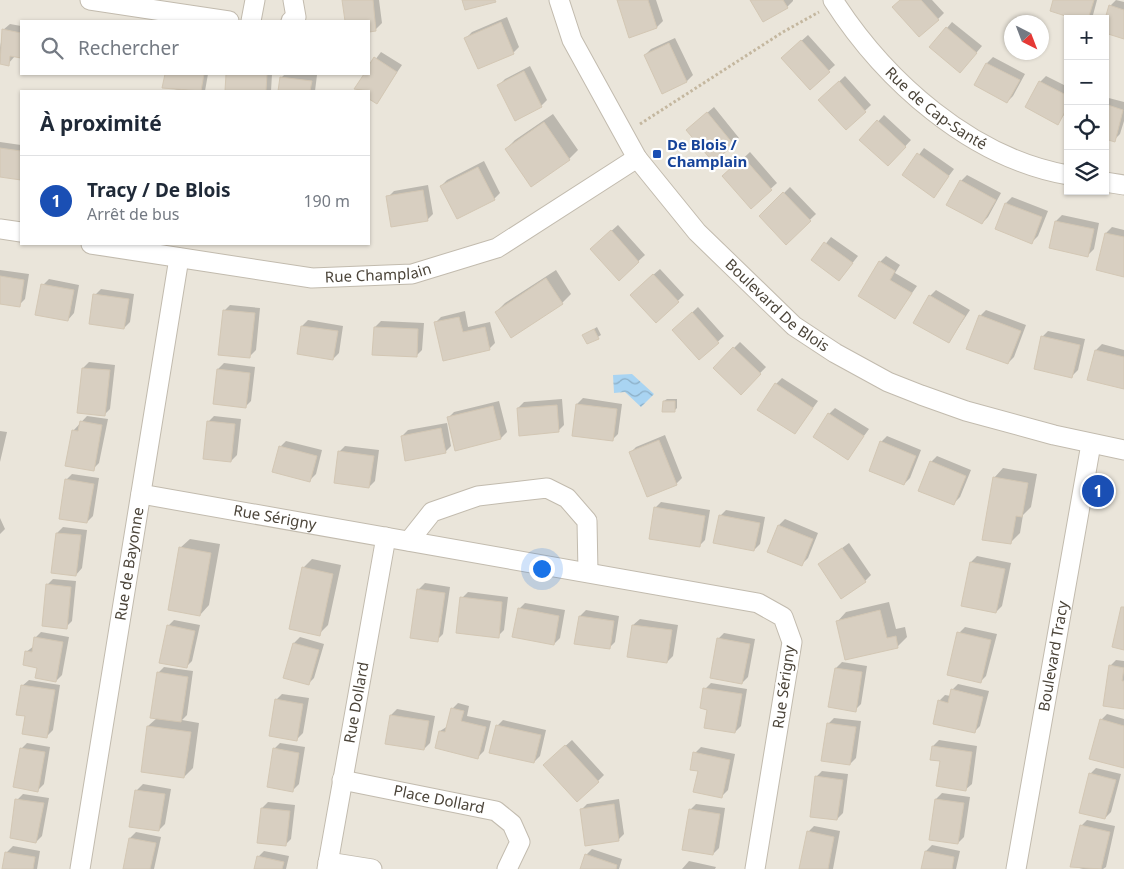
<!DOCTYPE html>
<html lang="fr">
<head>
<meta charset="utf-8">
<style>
	:root { --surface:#fff; --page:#f6f6f7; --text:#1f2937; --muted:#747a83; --line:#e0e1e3; --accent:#0b8043 }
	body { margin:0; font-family:"Noto Sans",sans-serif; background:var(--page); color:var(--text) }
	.controls { position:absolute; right:15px; top:15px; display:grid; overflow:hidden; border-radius:0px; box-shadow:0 1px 4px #0004 }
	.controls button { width:45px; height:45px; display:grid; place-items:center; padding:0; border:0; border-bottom:1px solid var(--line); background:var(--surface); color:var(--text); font:25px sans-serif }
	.compass { position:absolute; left:1004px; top:15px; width:45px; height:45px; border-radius:50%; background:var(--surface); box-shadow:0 1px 4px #0004; rotate:138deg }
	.you { position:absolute; left:541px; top:568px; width:18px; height:18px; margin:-12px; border:4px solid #fff; border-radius:50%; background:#1a73e8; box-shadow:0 0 0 8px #1a73e833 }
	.badge { display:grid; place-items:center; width:32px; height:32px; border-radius:50%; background:var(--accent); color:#fff; font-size:16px; font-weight:700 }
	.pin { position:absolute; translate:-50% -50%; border:2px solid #fff; box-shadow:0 1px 5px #0006 }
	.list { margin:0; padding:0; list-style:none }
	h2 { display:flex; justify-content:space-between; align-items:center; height:65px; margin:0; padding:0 20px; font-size:21px }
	h2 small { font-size:16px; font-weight:400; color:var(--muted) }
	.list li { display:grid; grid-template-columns:32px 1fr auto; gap:15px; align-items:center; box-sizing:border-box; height:90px; padding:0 20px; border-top:1px solid var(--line) }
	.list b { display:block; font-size:19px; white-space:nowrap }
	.list p { margin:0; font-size:16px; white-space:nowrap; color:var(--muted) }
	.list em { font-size:16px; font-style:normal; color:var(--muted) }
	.icon { flex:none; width:28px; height:28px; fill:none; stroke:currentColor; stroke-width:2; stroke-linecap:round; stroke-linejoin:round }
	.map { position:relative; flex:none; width:1124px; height:869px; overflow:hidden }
	.search { position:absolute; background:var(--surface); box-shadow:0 1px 4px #0004; left:20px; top:20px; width:350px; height:55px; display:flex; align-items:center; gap:12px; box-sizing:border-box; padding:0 18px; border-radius:0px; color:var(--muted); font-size:19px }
	.panel { position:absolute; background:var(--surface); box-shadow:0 1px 4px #0004; left:20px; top:90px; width:350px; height:155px; border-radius:0px }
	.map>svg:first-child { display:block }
	.residential { fill:#eae5da; fill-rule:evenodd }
	.water { fill:url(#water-waves) }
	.shadow { fill:#0003 }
	.building { fill:#d8cfc1; stroke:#d3c7b4 }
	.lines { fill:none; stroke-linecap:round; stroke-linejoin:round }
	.minor-casing { stroke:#c2bbae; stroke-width:21 }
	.path { stroke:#c4b79f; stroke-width:3; stroke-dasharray:2.5 2.5; stroke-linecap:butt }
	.minor { stroke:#fff; stroke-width:19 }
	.transit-dot { fill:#1a4fb4; stroke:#fff; stroke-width:2 }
	.labels { text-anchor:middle; stroke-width:4.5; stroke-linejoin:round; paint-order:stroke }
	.street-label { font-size:15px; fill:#4b4439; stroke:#fff }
	.transit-label { font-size:15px; font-weight:bold; fill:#164399; stroke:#fff; text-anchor:start }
</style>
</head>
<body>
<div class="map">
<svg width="1124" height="869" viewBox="0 0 1124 869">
	<defs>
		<pattern id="water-waves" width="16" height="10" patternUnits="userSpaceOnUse" patternTransform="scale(1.25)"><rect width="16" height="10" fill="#a9d4f2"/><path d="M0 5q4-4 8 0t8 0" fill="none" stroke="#8caec5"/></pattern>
	</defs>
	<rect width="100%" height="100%" fill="#f6f3ec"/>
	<path class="residential" d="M0 0H1124V869H0ZM1068 19H1105V191H1068ZM21 21H369V74H21ZM1012 22H1042V52H1012ZM21 91H369V244H21Z"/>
	<path class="water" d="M632 374 654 394 641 407 625 392 614 393 613 375Z"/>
	<path class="shadow" d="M344 0H379L382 23 376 29 369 30V21H346Z
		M618 0H656L663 21 657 27Z
		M752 0H793V1L787 7Z
		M901 0H932L944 13 938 19Z
		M1054 0H1097L1093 15 1089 19H1080Z
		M1116 0 1124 2V38L1110 6Z
		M507 17 519 47 513 53 478 68 466 38 472 32Z
		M952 22 982 46 966 65 947 28Z
		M10 24 21 26V57L15 56 8 64 0 63V48L3 30Z
		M808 35 835 65 810 88 789 52Z
		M675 38 693 75 687 81 663 92 645 55 651 49Z
		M381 52 402 65 377 102 369 97V91L355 89 365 74H369V68Z
		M993 57 1025 74 1013 96 1007 102 975 85 987 63Z
		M530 66 547 100 541 106 499 85 505 79Z
		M166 74H208L205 91H184L164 87Z
		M228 74H272L271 91H227Z
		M285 74 317 75 315 91H280L282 77Z
		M845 76 871 105 846 129 826 94Z
		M1046 76 1068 87V109L1058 123 1040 82Z
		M1105 97 1124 102V121L1120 134 1114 140 1105 138Z
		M714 107 739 138 713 161 693 125Z
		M553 114 578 150 569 159 506 149 515 140Z
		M884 115 911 140 888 165 861 140Z
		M0 142 21 145V179L0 175Z
		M924 148 954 169 934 196 904 175Z
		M750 152 777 183 751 207 730 171Z
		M484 161 500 193 494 199 441 186 447 180Z
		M967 175 1001 193 988 217 982 223 948 204 961 181Z
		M428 185 433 214 427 220 388 197 394 191Z
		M790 187 816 214 786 243 761 216Z
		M1012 197 1048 211 1038 236 1032 242 1006 203Z
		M1062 215 1099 223 1094 249 1088 255 1056 221Z
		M618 225 645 255 619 279 598 243Z
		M1112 227 1124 230V275L1106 233Z
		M831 237 858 256 839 280 813 260Z
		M886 256 900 265 895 273 917 286 895 317 880 262Z
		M660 269 684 295 656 322 637 289Z
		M0 270 29 274 25 299 19 305 0 302Z
		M556 270 571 294 562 303 512 336 496 312 505 303Z
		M49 279 79 285 74 313 68 320 43 285Z
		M101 289 134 294 130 322 124 328 95 295Z
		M936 290 970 310 949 342 930 296Z
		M230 305 260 308 256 350 250 356 224 311Z
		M698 307 724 336 699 359 680 324Z
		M986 310 1026 325 1014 357 1008 363 980 316Z
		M465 311 468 327 490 322 495 343 489 349 435 323 441 317Z
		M308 320 343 326 339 353 333 359 302 326Z
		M381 321 424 323 422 350 416 356 375 327Z
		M597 327 601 335 588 343 584 335Z
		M1048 331 1085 339 1078 370 1072 376 1042 337Z
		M740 342 766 367 741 393 714 368Z
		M1102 344 1124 350V388L1088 379 1096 350Z
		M89 362 115 365 110 409 104 415 83 368Z
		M224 363 255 367 251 401 245 407 218 369Z
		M782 378 818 401 795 433 776 384Z
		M583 398 622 404 618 434 612 440 577 404Z
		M562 399 564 425 558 431 518 408 524 402Z
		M667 399H677V408L674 411 664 401Z
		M499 401 507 432 501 438 448 418 454 412Z
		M835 408 869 429 848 458 829 414Z
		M87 416 108 419 99 463 93 469 73 431Z
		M214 416 241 419 237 455 231 461 208 422Z
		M447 423 451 446 445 452 402 436 408 430Z
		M0 431 7 432 0 462Z
		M665 435 682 478 676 484 630 453 636 447Z
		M887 436 921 450 910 478 904 484 881 442Z
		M286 441 322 450 316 474 310 480 280 447Z
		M345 446 379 450 375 481 369 487 339 452Z
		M937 456 971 470 960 497 954 503 931 462Z
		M1003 468 1037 474 1031 507 1023 515 1020 533 1010 543 994 478Z
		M72 474 99 478 93 516 87 522 66 480Z
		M661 502 710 510 705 540 699 546 655 508Z
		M726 510 765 517 760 544 754 550 720 516Z
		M0 518 5 529 0 534Z
		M785 519 818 533 808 558 802 564 779 525Z
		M63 527 87 530 82 568 76 575 57 533Z
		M190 539 220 544 209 605 200 615 180 548Z
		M849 543 871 575 865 581 819 565Z
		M977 556 1011 563 1002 606 996 612 971 562Z
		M312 559 341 565 328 625 319 634 303 568Z
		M53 579 76 581 72 621 66 627 47 585Z
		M425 583 450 587 443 634 437 640 411 637 419 589Z
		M468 592 508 597 504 630 498 636 462 598Z
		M889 602 896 629 905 627 907 637 898 646 846 659 837 622 846 612Z
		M525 603 565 610 560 638 554 644 519 609Z
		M586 610 619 616 615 642 609 648 580 616Z
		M640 619 678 625 673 656 667 662 633 625Z
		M174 620 200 625 192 661 186 667 168 626Z
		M965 627 997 634 986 676 980 682 959 633Z
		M41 632 69 637 62 675 56 681 39 667 26 652 34 646 35 638Z
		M724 633 755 639 748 677 742 683 718 639Z
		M300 637 324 644 314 678 308 684 294 643Z
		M1116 660 1124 661V708L1110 666Z
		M842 662 867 666 861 704 855 710 836 668Z
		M164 667 193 671 187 715 182 720 199 723 193 768 184 777 142 771 148 726 157 718 158 673Z
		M29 680 60 685 53 730 47 736 27 715 22 686Z
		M711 683 747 689 741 726 735 732 709 709 705 689Z
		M958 684 989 691 980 726 974 732 939 701 945 695 951 696 952 690Z
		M282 694 309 698 303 733 297 739 276 700Z
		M458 703 469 706 467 716 491 721 484 751 478 757 440 731 448 726 452 709Z
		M397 709 435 716 430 743 424 749 391 715Z
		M1107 714 1124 719V767L1101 720Z
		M834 718 861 721 856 758 850 764 828 724Z
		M503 720 546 730 540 756 534 762 497 726Z
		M572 740 604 775 598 781 551 759Z
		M939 740 977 746 972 784 965 790 933 746Z
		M27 743 50 747 44 784 38 790 21 749Z
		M280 743 305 747 299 784 293 790 274 749Z
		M701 747 735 754 728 790 722 796 699 770 695 753Z
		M1096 768 1121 774 1111 812 1105 818 1090 774Z
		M822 771 848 774 843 813 837 819 816 777Z
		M143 784 171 789 165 824 159 830 137 790Z
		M942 793 970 797 964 837 958 843 930 839 936 799Z
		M23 794 49 798 42 836 36 842 17 800Z
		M619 799 624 834 618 840 581 810 587 804Z
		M268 802 295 805 291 839 285 845 262 808Z
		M696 804 725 808 719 848 713 854 690 810Z
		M1087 820 1115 826 1106 867 1103 869H1083L1072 866 1081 826Z
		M814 826 840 831 833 869H801L808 832Z
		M136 832 161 837 154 869H124L130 838Z
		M932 845 960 851 956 869H923L926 851Z
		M13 846 40 851 37 869H3L7 852Z
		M592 849 622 859 619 869H581L586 855Z
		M264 851 289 856 286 869H256L258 857Z
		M689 861 716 867 715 869H682Z"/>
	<path class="building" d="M342 0H373L376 31 369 32V21H345Z
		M462 0H495L496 2 465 10Z
		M617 0H648L657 28 629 38Z
		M750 0H783L788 8 763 22Z
		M900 0H921L939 20 919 37 892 7Z
		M1053 0H1094L1088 19H1075L1050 11Z
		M1109 5 1124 10V39L1105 33V19Z
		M501 22 514 54 478 69 464 38Z
		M946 27 977 53 960 73 929 47Z
		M2 29 21 33V58L10 56 9 66 0 64Z
		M801 40 830 72 810 90 781 58Z
		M669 43 687 82 662 94 644 55Z
		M374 57 397 72 377 104 369 99V91L354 89 364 74H369V65Z
		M986 63 1020 80 1007 103 974 85Z
		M524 71 542 107 515 121 497 85Z
		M165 74H204L201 91 162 88Z
		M226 74H267L266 91H225Z
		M280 77 312 81 310 91H278Z
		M839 81 866 112 846 130 818 100Z
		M1039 81 1068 96V106L1058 125 1025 107Z
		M1105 104 1123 110 1115 142 1105 139Z
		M707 112 734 145 713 162 686 130Z
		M877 120 906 147 888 166 859 140Z
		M544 122 570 160 531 187 505 149Z
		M0 148 21 151V180L0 177Z
		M917 153 949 176 934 198 902 175Z
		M743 157 772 190 751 209 722 176Z
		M478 167 495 200 457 219 440 186Z
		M960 180 996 200 982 224 946 205Z
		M423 190 428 221 391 227 386 196Z
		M783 192 811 221 786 245 759 216Z
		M1005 203 1042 217 1032 244 995 229Z
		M1055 221 1094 229 1088 257 1049 248Z
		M611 230 639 262 619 281 590 249Z
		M1105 233 1124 237V277L1096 270Z
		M824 242 853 263 839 281 811 260Z
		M879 261 895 271 890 280 912 293 895 319 858 296Z
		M653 274 679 302 656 323 630 295Z
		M0 276 24 280 20 307 0 304Z
		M546 278 563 304 511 338 495 312Z
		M41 284 74 290 68 321 35 315Z
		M93 294 129 299 124 329 89 324Z
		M929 295 965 316 949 343 913 323Z
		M223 310 255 313 250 358 218 355Z
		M692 312 719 343 699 360 672 330Z
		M979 315 1021 331 1008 364 966 349Z
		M459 317 463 332 485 327 490 350 443 361 434 322Z
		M301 326 338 331 333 360 297 354Z
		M374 327 418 329 417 357 372 355Z
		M594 329 599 339 587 344 582 335Z
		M1041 336 1080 345 1072 378 1034 369Z
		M733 347 761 374 741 395 713 368Z
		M1095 350 1124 357V389L1087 380Z
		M82 368 110 370 105 416 77 413Z
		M217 369 250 373 246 408 213 404Z
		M775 383 813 408 795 434 757 410Z
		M663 401H675V412H662Z
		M576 404 617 409 613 441 572 436Z
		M557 405 559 432 519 436 517 408Z
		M493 406 501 439 455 451 447 417Z
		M828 413 864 436 848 460 813 437Z
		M80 421 102 425 94 471 65 466 72 430 78 431Z
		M207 421 235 424 231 462 203 459Z
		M441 428 446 453 405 461 401 436Z
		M659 440 677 485 647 497 629 452Z
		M880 441 916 456 904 485 869 471Z
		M279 446 317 456 310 482 272 472Z
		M338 451 374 456 369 488 334 483Z
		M930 461 966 476 954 505 918 491Z
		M993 477 1028 483 1022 517 1016 516 1011 544 982 540Z
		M65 479 94 484 87 523 59 519Z
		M654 507 705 516 700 547 649 539Z
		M719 515 760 523 754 551 713 543Z
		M778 525 813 539 802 566 767 552Z
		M56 533 81 535 76 576 51 573Z
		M179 547 211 553 200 616 168 610Z
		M842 548 866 582 841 599 818 564Z
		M970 562 1005 569 996 613 961 606Z
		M302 567 333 574 320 636 289 629Z
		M46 584 71 587 67 629 42 626Z
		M417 589 445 593 438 642 410 638Z
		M460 597 502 602 499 638 456 633Z
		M1121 607H1124V650L1112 647Z
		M518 608 559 616 554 645 512 637Z
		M880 610 887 638 896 636 898 648 845 660 836 621Z
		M579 616 614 621 610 649 574 644Z
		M167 625 195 631 187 668 159 663Z
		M632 625 672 630 667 663 627 657Z
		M957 632 991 640 981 683 947 675Z
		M34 637 63 642 56 682 35 678 37 668 23 665 25 651 32 652Z
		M717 638 750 644 742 684 710 678Z
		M293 643 319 650 309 685 283 678Z
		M1109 665 1124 668 1122 681H1124V709L1103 706Z
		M835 668 862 672 856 712 828 707Z
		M157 672 188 677 181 722 150 718Z
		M21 685 55 690 47 738 22 734 25 716 16 715Z
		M703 688 742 694 735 733 704 728 707 710 700 708Z
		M951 689 983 697 975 733 933 724 938 700 948 703Z
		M275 699 303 704 297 741 269 736Z
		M451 708 464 711 461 721 486 727 478 759 435 748 439 731 445 732Z
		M390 715 429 721 424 750 385 744Z
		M1100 719 1124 726V768L1089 759Z
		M827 723 856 727 850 765 821 761Z
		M496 725 541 735 534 763 489 753Z
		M147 726 191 732 184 778 141 772Z
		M565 745 599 782 577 802 543 765Z
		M932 746 972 752 966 791 936 786 940 761 930 760Z
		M20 748 45 752 38 792 13 787Z
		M273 748 299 753 293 792 267 787Z
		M693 752 730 760 722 798 693 792 698 771 690 770Z
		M1089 773 1116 780 1105 819 1079 813Z
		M815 776 843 780 837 820 810 817Z
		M135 790 165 794 159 831 129 827Z
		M15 799 44 803 36 843 10 838Z
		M935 799 964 803 958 844 929 840Z
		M614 804 619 841 585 846 580 809Z
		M261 808 290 811 286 846 257 843Z
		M689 809 720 814 713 855 682 850Z
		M1080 825 1110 832 1101 869 1070 867Z
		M807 831 834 837 828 869H799Z
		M129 838 156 843 150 869H123Z
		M925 851 954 857 952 869H921Z
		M5 852 35 857 33 869H2Z
		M585 854 617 865 616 869H580Z
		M257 856 284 862 282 869H254Z"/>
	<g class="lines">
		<defs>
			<g id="minor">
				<path d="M90 0 229 21"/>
				<path id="s1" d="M559 0 572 40 637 158 697 232 794 326 835 353 888 382 921 395 966 411 1054 435 1124 450"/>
				<path id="s2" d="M833 0C885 81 971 158 1068 175"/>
				<path d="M251 21 255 0"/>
				<path d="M291 21 296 17 293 0"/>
				<path d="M1105 182 1124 185"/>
				<path d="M0 229 21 232"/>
				<path id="s3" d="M91 244 312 278 412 274 497 248 637 158"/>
				<path id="s4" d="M141 494 758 603 783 617 792 642 755 869"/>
				<path d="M409 541 432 512 478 496 547 488 567 498 587 521 588 572"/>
				<path id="s5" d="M342 780 496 811 512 824 520 842 507 869"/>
				<path d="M328 862 372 869"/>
				<path id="s6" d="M80 869 179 258"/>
				<path id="s7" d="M327 869 386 537"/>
				<path id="s8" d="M1016 869 1091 444"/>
			</g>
		</defs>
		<use href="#minor" class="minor-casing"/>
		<path class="path" d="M640 124 783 32 819 12"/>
		<use href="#minor" class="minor"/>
	</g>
	<rect class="transit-dot" x="652" y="149" width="10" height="10" rx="2.5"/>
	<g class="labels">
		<g class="street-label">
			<text dy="5" stroke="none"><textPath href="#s2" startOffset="151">Rue de Cap-Santé</textPath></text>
			<text dy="5" stroke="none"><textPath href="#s3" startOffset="290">Rue Champlain</textPath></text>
			<text dy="5" stroke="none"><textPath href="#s1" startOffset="381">Boulevard De Blois</textPath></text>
			<text dy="5" stroke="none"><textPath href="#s4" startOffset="136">Rue Sérigny</textPath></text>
			<text dy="5" stroke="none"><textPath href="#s6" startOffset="309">Rue de Bayonne</textPath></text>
			<text dy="5" stroke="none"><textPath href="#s8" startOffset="216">Boulevard Tracy</textPath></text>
			<text transform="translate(784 687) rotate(-82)" y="5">Rue Sérigny</text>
			<text dy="5" stroke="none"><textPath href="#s7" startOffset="169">Rue Dollard</textPath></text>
			<text dy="5" stroke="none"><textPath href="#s5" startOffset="99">Place Dollard</textPath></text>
		</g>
		<g class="transit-label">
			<text x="667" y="150">De Blois /<tspan x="667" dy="17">Champlain</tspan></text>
		</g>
	</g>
</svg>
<div class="controls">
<button>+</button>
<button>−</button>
<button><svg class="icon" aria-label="locate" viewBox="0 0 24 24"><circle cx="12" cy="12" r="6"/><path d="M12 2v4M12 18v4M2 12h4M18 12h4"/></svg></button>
<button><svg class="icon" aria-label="layers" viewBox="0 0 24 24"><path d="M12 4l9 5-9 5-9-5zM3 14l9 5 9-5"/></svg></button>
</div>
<svg class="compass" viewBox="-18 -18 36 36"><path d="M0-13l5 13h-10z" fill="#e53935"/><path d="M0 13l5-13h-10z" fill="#747a83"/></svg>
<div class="you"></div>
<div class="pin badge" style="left:1098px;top:491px;background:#1a4fb4">1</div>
<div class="search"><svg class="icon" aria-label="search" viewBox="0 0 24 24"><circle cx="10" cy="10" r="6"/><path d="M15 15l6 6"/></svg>Rechercher</div>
<section class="panel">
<h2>À proximité<small></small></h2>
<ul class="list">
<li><span class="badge" style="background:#1a4fb4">1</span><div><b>Tracy / De Blois</b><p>Arrêt de bus</p></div><em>190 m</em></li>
</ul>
</section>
</div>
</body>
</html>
